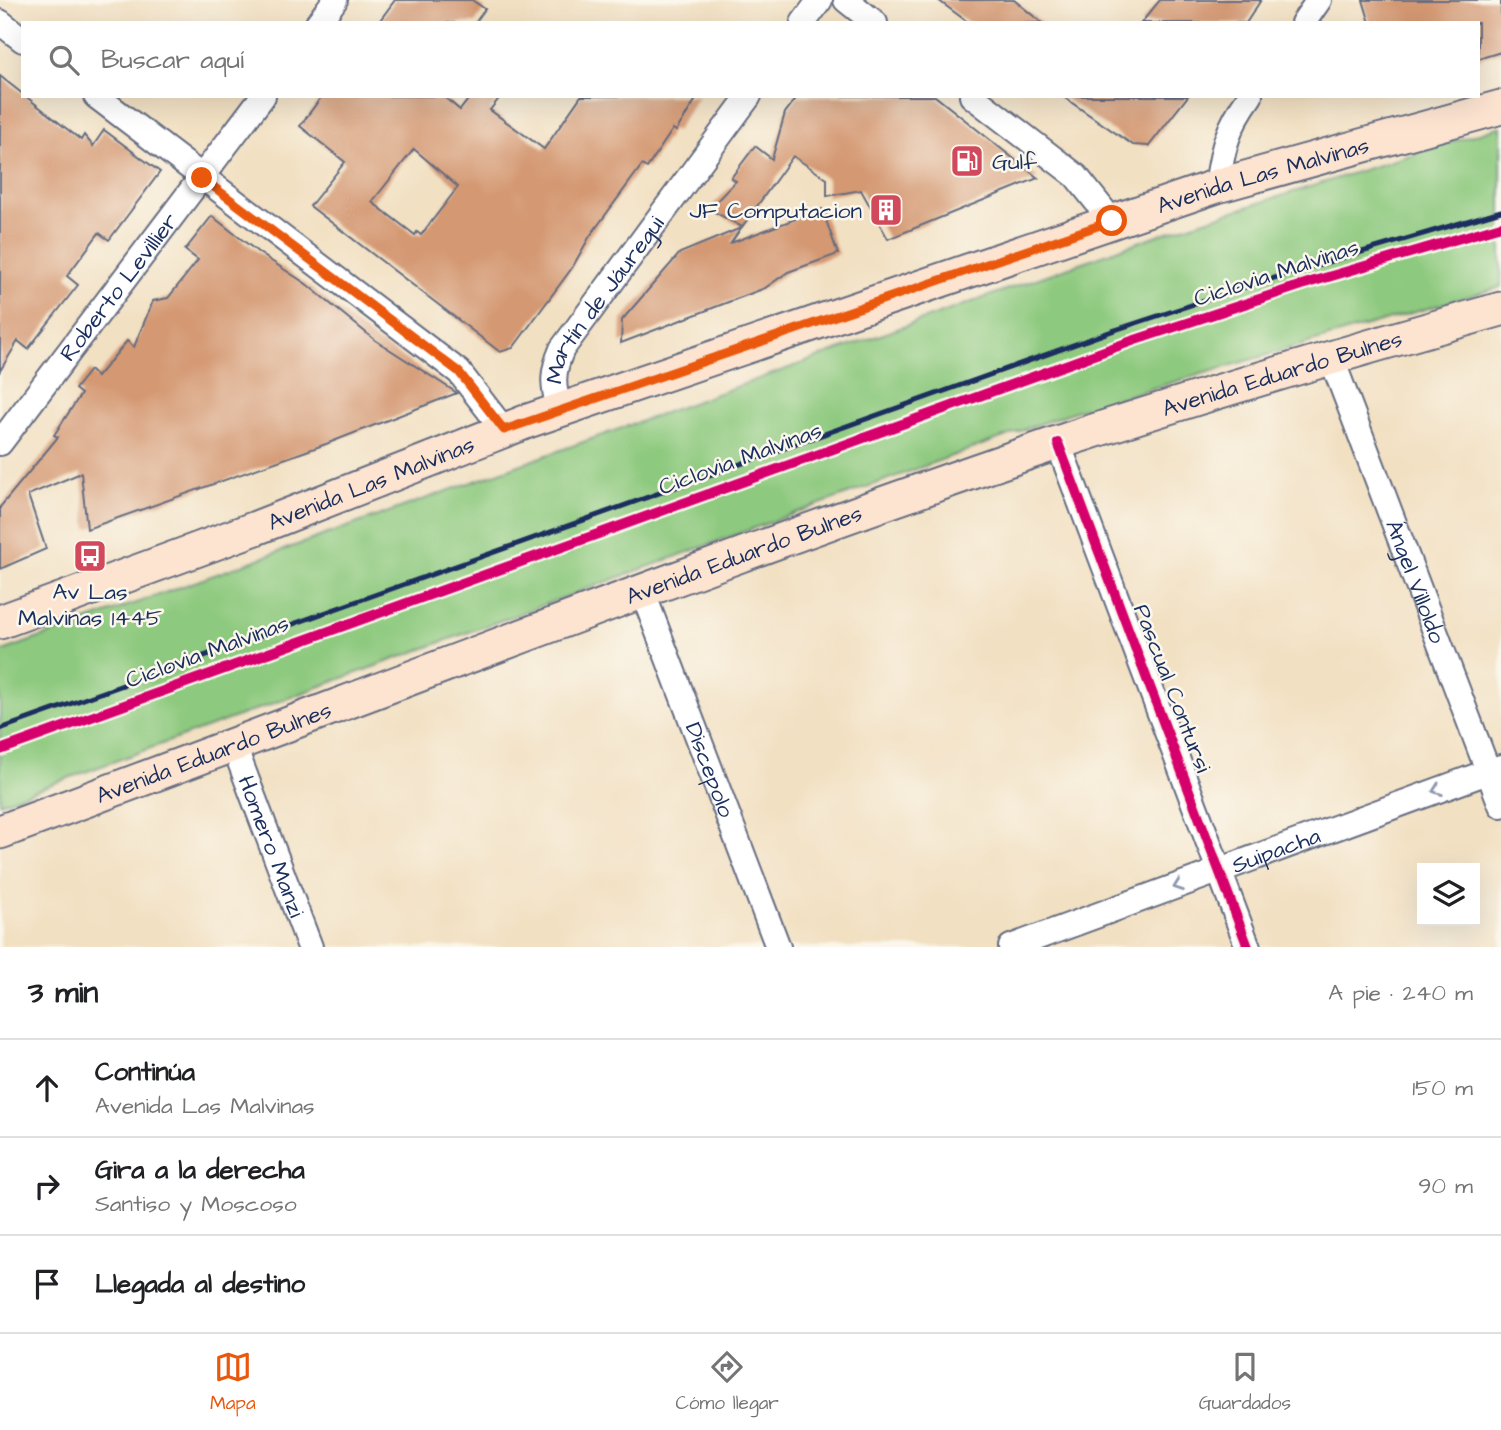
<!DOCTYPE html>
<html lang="es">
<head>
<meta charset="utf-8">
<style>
	:root { --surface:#fff; --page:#f2f2f2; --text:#202124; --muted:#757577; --line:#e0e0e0; --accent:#ea580c }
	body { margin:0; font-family:"Architects Daughter",sans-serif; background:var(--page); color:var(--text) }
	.controls { position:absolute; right:21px; bottom:21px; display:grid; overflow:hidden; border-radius:0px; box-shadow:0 7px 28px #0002 }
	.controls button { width:63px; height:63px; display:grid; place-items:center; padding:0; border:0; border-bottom:2px solid var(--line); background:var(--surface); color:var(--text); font:35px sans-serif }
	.stop { position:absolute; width:21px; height:21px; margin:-16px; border:5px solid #ea580c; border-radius:50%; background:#fff }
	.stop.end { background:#ea580c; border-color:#fff; box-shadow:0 2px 7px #0008 }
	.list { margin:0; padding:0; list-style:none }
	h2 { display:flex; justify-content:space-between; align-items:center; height:91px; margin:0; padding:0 28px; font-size:30px }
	h2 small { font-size:23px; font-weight:400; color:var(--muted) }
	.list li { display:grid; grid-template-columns:46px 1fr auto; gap:21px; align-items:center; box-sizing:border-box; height:98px; padding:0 28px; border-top:2px solid var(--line) }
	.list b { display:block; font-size:26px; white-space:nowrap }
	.list p { margin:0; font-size:23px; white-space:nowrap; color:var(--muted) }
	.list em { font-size:23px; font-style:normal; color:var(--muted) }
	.icon { flex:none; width:38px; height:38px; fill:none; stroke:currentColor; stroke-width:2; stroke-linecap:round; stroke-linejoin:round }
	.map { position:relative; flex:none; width:1501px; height:947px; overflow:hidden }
	.search { position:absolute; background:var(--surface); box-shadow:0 7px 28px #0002; left:21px; right:21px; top:21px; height:77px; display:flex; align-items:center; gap:18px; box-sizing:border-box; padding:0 24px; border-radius:0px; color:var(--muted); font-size:26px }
	.sheet { height:385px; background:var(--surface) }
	nav { display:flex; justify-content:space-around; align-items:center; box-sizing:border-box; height:98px; border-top:2px solid var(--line); background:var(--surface); font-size:19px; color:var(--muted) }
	nav a { display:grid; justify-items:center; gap:4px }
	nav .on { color:var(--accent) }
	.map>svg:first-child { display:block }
	.green { fill:#8dc97e; stroke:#547c6e; stroke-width:2 }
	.building { fill:#d49872; fill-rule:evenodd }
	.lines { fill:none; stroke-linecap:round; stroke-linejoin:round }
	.minor-casing { stroke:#666d81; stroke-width:28 }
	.secondary-casing { stroke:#666d81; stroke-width:37 }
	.minor { stroke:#fff; stroke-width:24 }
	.secondary { stroke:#fde4d1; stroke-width:33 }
	.rail { stroke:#1b2f5e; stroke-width:5 }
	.cycleway-casing { stroke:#fbf7ec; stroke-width:15 }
	.cycleway { stroke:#d6006c; stroke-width:10 }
	.oneway { stroke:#8d97ae }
	.route { stroke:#ea580c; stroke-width:9 }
	.labels { text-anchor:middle; stroke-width:5; stroke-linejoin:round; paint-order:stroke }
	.poi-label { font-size:23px; fill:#1b2f5e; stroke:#fbf7ec; text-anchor:start }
	.street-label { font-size:23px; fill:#1b2f5e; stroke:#fbf7ec }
</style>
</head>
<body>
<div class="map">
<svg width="1501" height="947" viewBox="0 0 1501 947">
	<rect width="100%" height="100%" fill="#fbf7ec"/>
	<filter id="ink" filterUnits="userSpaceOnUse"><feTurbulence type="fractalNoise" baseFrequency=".0143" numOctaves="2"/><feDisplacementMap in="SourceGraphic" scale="14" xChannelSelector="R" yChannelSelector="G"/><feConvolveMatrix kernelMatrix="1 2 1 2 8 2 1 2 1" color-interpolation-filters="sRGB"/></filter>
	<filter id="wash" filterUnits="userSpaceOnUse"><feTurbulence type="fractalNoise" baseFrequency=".00686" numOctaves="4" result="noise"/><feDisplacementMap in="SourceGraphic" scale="28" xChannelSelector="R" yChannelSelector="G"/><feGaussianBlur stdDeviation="1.57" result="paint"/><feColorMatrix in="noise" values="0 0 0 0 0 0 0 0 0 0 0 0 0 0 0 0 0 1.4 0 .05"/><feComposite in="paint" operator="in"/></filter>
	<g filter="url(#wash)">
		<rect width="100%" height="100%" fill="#f2e0c2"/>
		<path class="green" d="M1501 126V287L1078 410 0 803V652L1158 235Z"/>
		<g id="blocks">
			<path class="building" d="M395 0H472L485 9 475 23H378Z
				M938 0H1014L1042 23H969Z
				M1160 0H1261L1246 23H1141Z
				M1363 0H1501V52L1478 59V23H1370Z
				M0 76 81 140 84 135 93 146 104 130 160 172 109 240 99 233 67 276 78 285 28 349 18 341 0 371Z
				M322 96H443L460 110 471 96H501L490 110 544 149 581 96H698L676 131 673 129 647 168 642 165 590 236 572 268 513 348 500 352 310 206 345 162 300 126ZM414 149 458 187 421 235 417 232 415 235 372 202Z
				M798 96H935L1038 178 888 239 861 190 827 196V179L793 156 742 227 709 209 736 181 731 178 755 146 772 159 785 113Z
				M1062 96H1188L1149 146 1133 145Z
				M822 209 838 254 788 272 765 288 621 343 622 320 680 253 741 228 731 243Z
				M212 216 259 253 305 283 375 340 457 393 326 444 87 529 81 473 28 495 46 549 0 569V507L58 437 54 435 81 394 75 389 90 370 97 377 127 341 134 347 153 301 168 298 198 260 185 250Z"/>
		</g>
	</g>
	<g filter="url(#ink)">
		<use href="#blocks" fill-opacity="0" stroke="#666d81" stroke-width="2"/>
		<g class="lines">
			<defs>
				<g id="minor">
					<path d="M846 0 875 23"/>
					<path d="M0 22 23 40"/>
					<path d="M318 23 335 0"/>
					<path d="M803 23 820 0"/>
					<path d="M1303 23 1319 0"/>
					<path d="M96 96 459 372 504 430"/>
					<path d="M972 96 1076 176 1112 221"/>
					<path d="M1217 186C1223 147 1227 128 1250 96"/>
					<path id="s1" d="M1331 357 1501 805"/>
					<path id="s2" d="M560 410C552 386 552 372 562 349L749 96"/>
					<path id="s3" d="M0 443 263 96"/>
					<path d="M1058 443 1248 947"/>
					<path id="s4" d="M643 593 778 947"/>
					<path id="s5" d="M234 746 310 947"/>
					<path id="s6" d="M1011 947 1501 767"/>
				</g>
				<g id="secondary">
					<path id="s7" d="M0 622 256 528 528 421 1217 186 1501 107"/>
					<path id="s8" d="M0 832C352 702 702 564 1057 443 1204 394 1352 351 1501 309"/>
				</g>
			</defs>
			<use href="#minor" class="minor-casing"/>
			<use href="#secondary" class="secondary-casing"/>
			<use href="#minor" class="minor"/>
			<use href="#secondary" class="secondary"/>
			<path class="rail" d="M0 729 1112 331 1267 280 1501 211"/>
			<defs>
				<path id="cycleway" d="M1058 443 1248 947
					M0 750 1132 341 1311 282 1501 226"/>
			</defs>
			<use href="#cycleway" class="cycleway-casing"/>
			<use href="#cycleway" class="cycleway"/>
		</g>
		<defs><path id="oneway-chevron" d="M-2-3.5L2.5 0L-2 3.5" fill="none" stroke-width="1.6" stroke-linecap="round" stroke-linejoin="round" transform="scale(1.75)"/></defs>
		<g class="oneway">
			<use href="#oneway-chevron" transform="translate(1437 790) rotate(160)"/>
			<use href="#oneway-chevron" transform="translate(1178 886) rotate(160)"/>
		</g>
	</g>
	<g class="lines" filter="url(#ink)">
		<path class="route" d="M202 178 459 372 504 430 1112 221"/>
	</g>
	<defs>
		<symbol id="fuel-square" viewBox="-11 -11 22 22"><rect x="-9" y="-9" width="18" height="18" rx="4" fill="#d1495b" stroke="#fbf7ec"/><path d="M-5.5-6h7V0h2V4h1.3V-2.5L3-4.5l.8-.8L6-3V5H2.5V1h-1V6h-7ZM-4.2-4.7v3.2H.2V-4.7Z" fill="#fff"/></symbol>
		<symbol id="building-square" viewBox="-11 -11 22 22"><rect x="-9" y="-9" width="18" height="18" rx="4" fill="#d1495b" stroke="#fbf7ec"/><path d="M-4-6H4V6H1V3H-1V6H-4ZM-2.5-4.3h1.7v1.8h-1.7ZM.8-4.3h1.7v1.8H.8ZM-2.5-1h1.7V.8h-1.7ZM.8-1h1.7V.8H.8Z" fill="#fff"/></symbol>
		<symbol id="bus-square" viewBox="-11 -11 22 22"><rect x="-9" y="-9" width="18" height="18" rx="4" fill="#d1495b" stroke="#fbf7ec"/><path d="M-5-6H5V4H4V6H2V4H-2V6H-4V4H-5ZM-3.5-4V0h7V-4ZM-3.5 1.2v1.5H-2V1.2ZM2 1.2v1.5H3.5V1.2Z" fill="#fff"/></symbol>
	</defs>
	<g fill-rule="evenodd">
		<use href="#fuel-square" x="948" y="142" width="38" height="38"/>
		<use href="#building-square" x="867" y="191" width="38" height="38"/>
		<use href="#bus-square" x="71" y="537" width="38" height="38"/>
	</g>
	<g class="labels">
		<g class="poi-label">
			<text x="992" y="169">Gulf</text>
			<text x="862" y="218" text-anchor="end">JF Computacion</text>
			<text x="90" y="599" text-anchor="middle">Av Las<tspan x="90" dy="26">Malvinas 1445</tspan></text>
		</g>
		<g class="street-label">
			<text dy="8" stroke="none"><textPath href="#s7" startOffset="1340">Avenida Las Malvinas</textPath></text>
			<text transform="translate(1276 272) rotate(-18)" y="8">Ciclovia Malvinas</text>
			<text dy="8" stroke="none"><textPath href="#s3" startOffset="196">Roberto Levillier</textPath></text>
			<text dy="8" stroke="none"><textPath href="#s2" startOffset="126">Martín de Jáuregui</textPath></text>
			<text dy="8" stroke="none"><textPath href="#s8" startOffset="1362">Avenida Eduardo Bulnes</textPath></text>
			<text transform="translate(740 458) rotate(-20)" y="8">Ciclovia Malvinas</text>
			<text dy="8" stroke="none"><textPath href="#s7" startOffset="396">Avenida Las Malvinas</textPath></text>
			<text dy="8" stroke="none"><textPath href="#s8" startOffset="794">Avenida Eduardo Bulnes</textPath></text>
			<text dy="8" stroke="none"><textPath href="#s1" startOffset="240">Ángel Villoldo</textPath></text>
			<text transform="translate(207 651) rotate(-20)" y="8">Ciclovia Malvinas</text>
			<text transform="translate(1173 688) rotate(69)" y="8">Pascual Contursi</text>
			<text dy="8" stroke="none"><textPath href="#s8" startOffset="228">Avenida Eduardo Bulnes</textPath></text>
			<text dy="8" stroke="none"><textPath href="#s4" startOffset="189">Discepolo</textPath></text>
			<text dy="8" stroke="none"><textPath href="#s5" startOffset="107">Homero Manzi</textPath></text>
			<text dy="8" stroke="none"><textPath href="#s6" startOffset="282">Suipacha</textPath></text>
		</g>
	</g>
</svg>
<div class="controls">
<button><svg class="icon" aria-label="layers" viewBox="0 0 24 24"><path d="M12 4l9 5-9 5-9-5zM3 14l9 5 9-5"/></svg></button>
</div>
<div class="stop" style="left:1112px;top:221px"></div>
<div class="stop end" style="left:202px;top:178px"></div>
<div class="search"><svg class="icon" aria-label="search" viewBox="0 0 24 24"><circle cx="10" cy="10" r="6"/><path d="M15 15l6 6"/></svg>Buscar aquí</div>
</div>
<section class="sheet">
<h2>3 min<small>A pie · 240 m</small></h2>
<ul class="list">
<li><svg class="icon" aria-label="ahead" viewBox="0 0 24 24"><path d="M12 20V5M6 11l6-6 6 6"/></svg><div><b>Continúa</b><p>Avenida Las Malvinas</p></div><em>150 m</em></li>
<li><svg class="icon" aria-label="right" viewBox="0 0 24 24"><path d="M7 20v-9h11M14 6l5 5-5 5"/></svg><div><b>Gira a la derecha</b><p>Santiso y Moscoso</p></div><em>90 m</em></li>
<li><svg class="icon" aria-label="arrive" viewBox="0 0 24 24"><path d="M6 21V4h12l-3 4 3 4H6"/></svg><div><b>Llegada al destino</b></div></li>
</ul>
</section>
<nav>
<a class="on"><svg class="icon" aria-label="map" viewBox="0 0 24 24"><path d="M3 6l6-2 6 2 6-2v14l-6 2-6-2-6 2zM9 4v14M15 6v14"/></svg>Mapa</a>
<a><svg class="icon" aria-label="directions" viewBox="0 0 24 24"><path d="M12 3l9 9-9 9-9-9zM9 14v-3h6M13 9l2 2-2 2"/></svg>Cómo llegar</a>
<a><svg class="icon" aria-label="saved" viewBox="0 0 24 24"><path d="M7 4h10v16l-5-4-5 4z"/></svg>Guardados</a>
</nav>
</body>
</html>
